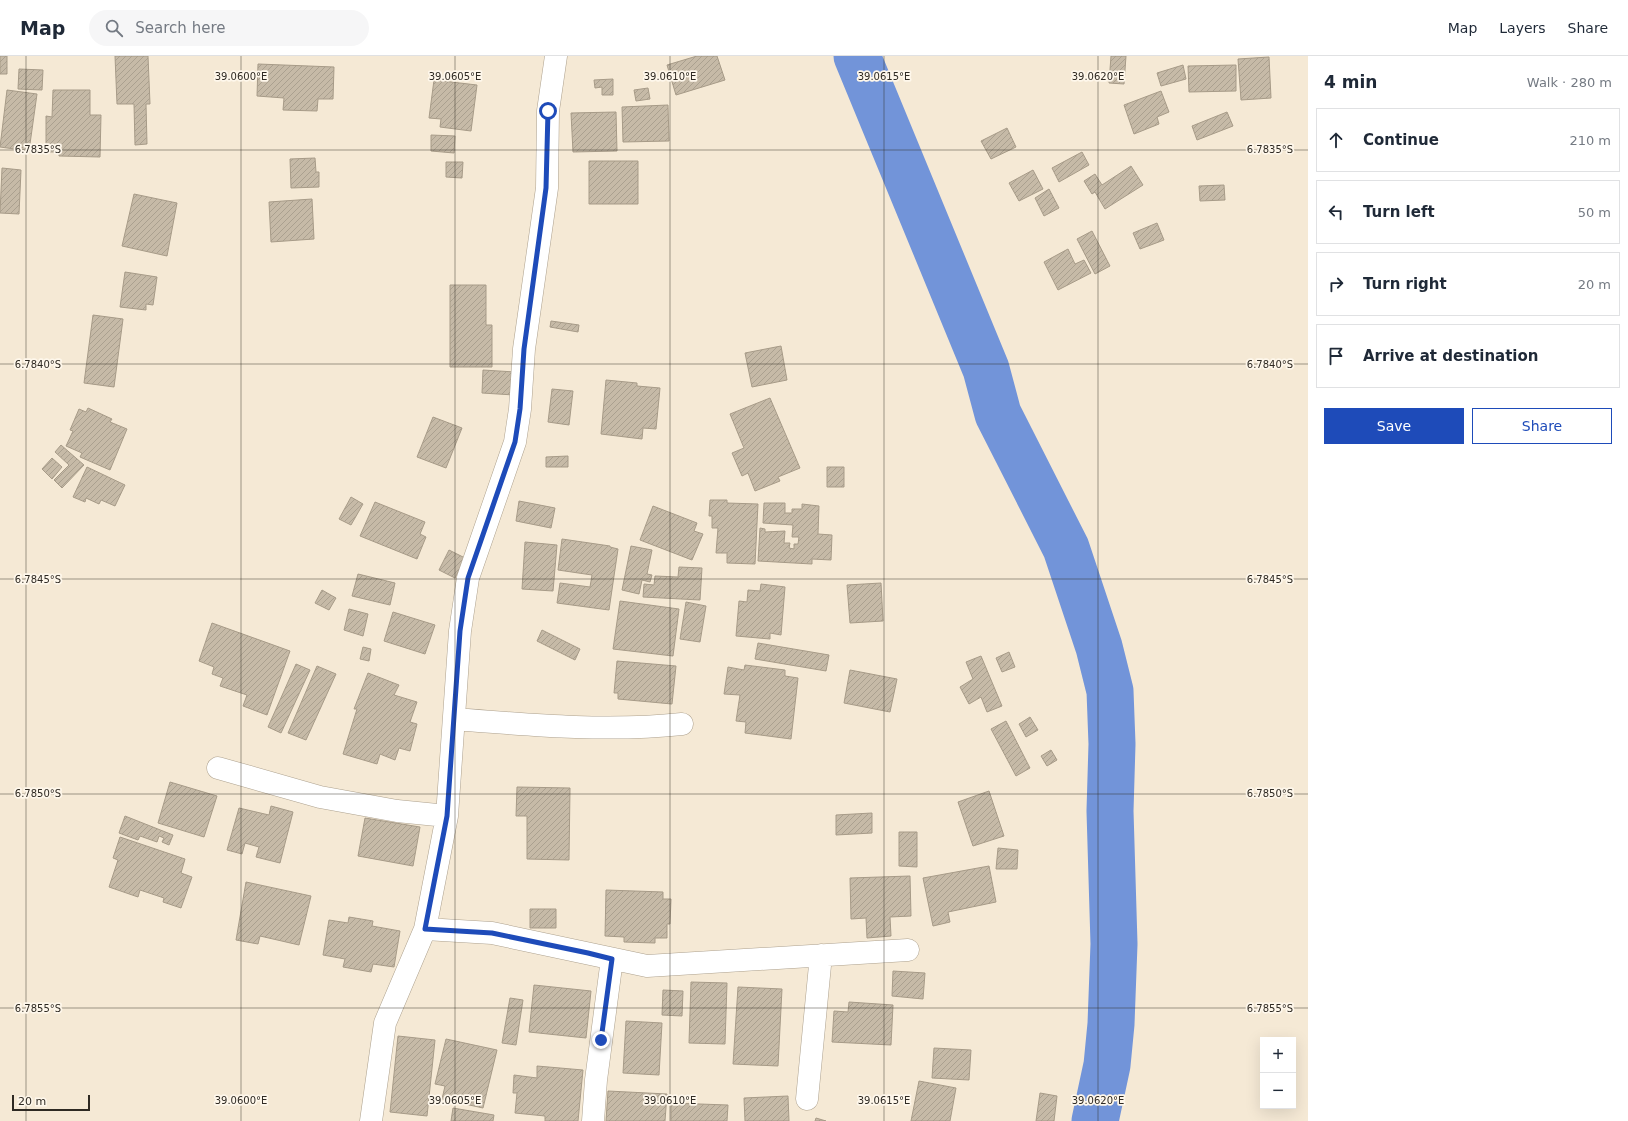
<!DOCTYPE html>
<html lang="en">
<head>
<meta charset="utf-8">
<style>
	:root { --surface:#fff; --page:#f6f6f7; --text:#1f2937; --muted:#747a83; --line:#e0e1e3; --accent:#1e4bb9 }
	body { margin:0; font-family:"DejaVu Sans",sans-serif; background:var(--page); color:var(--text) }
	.controls { position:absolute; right:12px; bottom:12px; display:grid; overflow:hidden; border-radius:0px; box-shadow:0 4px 16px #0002 }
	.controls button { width:36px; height:36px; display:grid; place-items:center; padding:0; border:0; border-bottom:1px solid var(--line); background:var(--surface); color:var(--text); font:20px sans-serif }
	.scale { position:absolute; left:12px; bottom:10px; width:78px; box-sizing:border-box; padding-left:4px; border:2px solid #2e2922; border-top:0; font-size:11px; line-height:14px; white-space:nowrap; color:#2e2922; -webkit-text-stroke:3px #fef7eb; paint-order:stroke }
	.stop { position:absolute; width:12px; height:12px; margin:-9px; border:3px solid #1e4bb9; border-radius:50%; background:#fff }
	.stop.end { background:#1e4bb9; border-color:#fff; box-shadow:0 1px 4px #0008 }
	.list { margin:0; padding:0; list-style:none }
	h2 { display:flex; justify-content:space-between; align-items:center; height:52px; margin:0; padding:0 16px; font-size:17px }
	h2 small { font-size:13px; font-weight:400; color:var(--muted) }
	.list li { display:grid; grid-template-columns:26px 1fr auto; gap:12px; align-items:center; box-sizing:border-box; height:64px; margin:0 8px 8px; padding:0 8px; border:1px solid var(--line); border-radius:0px }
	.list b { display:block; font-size:15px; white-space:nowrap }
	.list em { font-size:13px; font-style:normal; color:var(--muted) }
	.actions { display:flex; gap:8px; padding:12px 16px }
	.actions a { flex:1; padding:9px 0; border:1px solid var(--accent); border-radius:0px; text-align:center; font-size:14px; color:var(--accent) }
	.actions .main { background:var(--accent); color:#fff }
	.icon { flex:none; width:22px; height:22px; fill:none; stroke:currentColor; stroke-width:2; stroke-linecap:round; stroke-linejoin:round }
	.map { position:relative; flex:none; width:1308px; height:1065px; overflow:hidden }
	header { display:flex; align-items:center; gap:24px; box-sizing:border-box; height:56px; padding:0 20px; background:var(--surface); border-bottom:1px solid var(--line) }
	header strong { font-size:19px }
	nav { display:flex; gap:22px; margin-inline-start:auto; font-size:14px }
	.search { width:280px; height:36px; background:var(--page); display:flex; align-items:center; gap:10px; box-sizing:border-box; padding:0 14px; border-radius:22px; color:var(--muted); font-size:15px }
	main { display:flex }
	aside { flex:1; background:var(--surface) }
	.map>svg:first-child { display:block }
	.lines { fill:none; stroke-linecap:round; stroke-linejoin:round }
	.river { stroke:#7294d9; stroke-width:47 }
	.building { fill:url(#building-hatch); stroke:#a79b88 }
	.minor-casing { stroke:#ada18e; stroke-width:23 }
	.minor { stroke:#fff; stroke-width:22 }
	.route { stroke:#1e4bb9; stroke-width:5 }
	.ticks { fill:none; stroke:#2e2922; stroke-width:1; stroke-opacity:0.45 }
	.ticks-label { font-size:10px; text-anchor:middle; fill:#2e2922; stroke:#fef7eb; stroke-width:3.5; stroke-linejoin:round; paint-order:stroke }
</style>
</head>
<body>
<header>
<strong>Map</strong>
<div class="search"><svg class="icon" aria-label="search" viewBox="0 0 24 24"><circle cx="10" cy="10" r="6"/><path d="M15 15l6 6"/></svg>Search here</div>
<nav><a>Map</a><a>Layers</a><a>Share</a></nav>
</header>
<main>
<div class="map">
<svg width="1308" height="1065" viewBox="0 0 1308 1065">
	<defs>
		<pattern id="building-hatch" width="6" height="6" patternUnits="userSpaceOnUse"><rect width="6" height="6" fill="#c6baa7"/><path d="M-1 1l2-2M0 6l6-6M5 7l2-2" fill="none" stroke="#aaa08f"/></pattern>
	</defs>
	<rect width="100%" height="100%" fill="#f5e9d5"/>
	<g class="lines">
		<path class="river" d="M857 0 986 313 998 358 1066 492 1099 591 1110 635 1112 688 1110 755 1114 888 1111 968 1107 1009 1095 1065"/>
	</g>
	<path class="building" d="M0 0H7V18H0Z
		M115 0H148L150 48H146L147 88 135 89 134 48H117Z
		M697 0H717L725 24 676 39 667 9Z
		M1111 0H1126L1124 28 1109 27Z
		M1269 1 1271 42 1241 44 1238 3Z
		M258 8 334 11 333 43H318L317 55 283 54 284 42 257 40Z
		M1183 9 1186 23 1161 30 1157 17Z
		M1236 9V35L1189 36 1188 10Z
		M19 13 43 14 42 34 18 33Z
		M613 23V39H602V31L595 32 594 24Z
		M434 24 477 29 471 75 440 71 441 63 429 62Z
		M648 32 650 43 636 45 634 34Z
		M7 34 37 38 29 95 0 91Z
		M53 34H90V59H101L100 101 59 100V96H46V60L52 61Z
		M1161 35 1169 56 1157 61 1159 68 1134 78 1124 49Z
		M668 49 669 85 623 86 622 51Z
		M616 56 617 95 573 96 571 57Z
		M1227 56 1233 70 1197 84 1192 70Z
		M1007 72 1016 91 991 103 981 85Z
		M431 79 455 80 454 97 431 95Z
		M1082 96 1089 109 1059 126 1052 112Z
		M315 102 316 116H319V131L291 132 290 103Z
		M589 105H638V148H589Z
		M446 106H463L462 122 446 121Z
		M1131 110 1143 129 1105 153 1095 136 1092 138 1084 125 1095 118 1102 129Z
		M2 112 21 114 19 158 0 157Z
		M1033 114 1043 133 1019 145 1009 127Z
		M1224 129 1225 144 1200 145 1199 130Z
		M1049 133 1059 152 1044 160 1035 142Z
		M134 138 177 147 167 200 122 190Z
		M312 143 314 183 271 186 269 146Z
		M1157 167 1164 184 1140 193 1133 177Z
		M1092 175 1110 210 1095 218 1077 183Z
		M1068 193 1075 208 1084 204 1091 217 1058 234 1044 206Z
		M125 216 157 221 153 249 146 248V254L120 251Z
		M450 229H486V269H492V311H450Z
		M93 259 123 263 114 331 84 327Z
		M551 265 579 269 578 276 550 271Z
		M781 290 787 324 752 331 745 297Z
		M483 314 515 316 514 339 482 337Z
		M606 324 637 327V330L660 332 656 373 643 372 642 383 601 378Z
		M552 333 573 335 569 369 548 366Z
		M770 342 800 412 778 421 780 425 755 435 748 417 742 420 732 397 744 392 730 358Z
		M88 352 112 363 110 366 127 373 110 414 80 401 82 397 66 390 73 375 70 374 79 353 86 356Z
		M433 361 462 372 446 412 417 401Z
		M61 389 84 409 62 432 54 424 69 409 55 396Z
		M568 400V411H546V401Z
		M52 402 62 411 52 423 42 413Z
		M87 411 125 429 115 450 101 444 99 448 86 442 85 446 73 441Z
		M827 411H844V431H827Z
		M351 441 363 448 351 469 339 463Z
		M710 444H727V447L758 448 755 508 727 507V497H716L718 472H712V460H709Z
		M519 445 555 452 551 472 516 465Z
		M375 446 425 466 420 478 426 481 417 503 360 480Z
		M764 447H785V457H792V453H802V448L819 450 818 478 832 479 831 504 812 503V508L758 505 760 472 765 473V476L785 475 784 487H790L789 492 794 493V488H798L799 481H792L793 469 763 467Z
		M653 450 697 467 694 475 703 478 692 504 640 484Z
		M562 483 610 490V491L618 493 609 554 557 547 560 527 590 531 592 519 558 514Z
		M525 486 557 489 553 535 522 533Z
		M631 490 652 494 647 518 652 519 650 526 642 524 639 538 622 534Z
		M449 494 465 502 455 522 439 514Z
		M679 511 702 512 700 544 643 541 644 528 654 529 655 520 678 521Z
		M358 518 395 527 390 549 352 540Z
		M881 527 883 565 850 567 847 529Z
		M761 528 785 531 781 579 770 577V583L736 580 739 545 747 546 748 534 760 535Z
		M322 534 336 542 329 554 315 547Z
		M620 545 679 553 673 600 613 593Z
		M686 546 706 550 700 586 680 583Z
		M349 553 368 558 363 580 344 574Z
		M393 556 435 569 425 598 384 585Z
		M212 567 290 595 267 659 243 650 247 639 220 630 223 622 212 618 214 611 199 605Z
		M542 574 580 593 575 604 537 585Z
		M758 587 829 599 826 615 755 603Z
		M363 591 371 593 369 605 360 603Z
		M1009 596 1015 611 1002 616 996 602Z
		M981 600 1002 650 987 656 981 641 969 648 960 631 973 623 966 606Z
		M617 605 676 610 672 648 618 643V637H614Z
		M296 608 310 614 281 677 268 671Z
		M745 609 785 614V620L798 622 791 683 745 677 746 666 736 665 740 639 724 638 728 611 744 614Z
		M317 610 336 618 306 684 288 677Z
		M850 614 897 623 890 656 844 647Z
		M368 617 399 629 394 639 417 646 410 666 417 668 410 695 399 692 395 704 380 698 377 708 343 698 357 653H354Z
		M1030 661 1038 674 1026 681 1019 668Z
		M1006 665 1030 712 1016 720 991 673Z
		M1051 694 1057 704 1047 710 1041 700Z
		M170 726 217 740 204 781 158 767Z
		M517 731 570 732 569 804 527 803V760H516Z
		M989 735 1004 780 973 790 958 746Z
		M271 750 293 756 280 807 256 801 259 791 245 787 242 798 227 794 239 752 269 759Z
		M872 757V777L836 779V759Z
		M125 760 173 779 169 789 162 786 164 782 159 780 157 786 140 780 138 784 119 777Z
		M365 762 420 771 413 810 358 800Z
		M899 776H917V811L899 810Z
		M120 781 185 803 181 817 192 821 181 852 163 846 164 842 140 834 138 841 109 831 118 804 113 802Z
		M998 792 1018 794 1017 813H996Z
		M989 810 996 846 948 856 950 866 933 870 923 822Z
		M910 820 911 860 890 861 891 880 867 882 866 862 851 863 850 822Z
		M246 826 311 840 299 889 260 880 258 888 236 884Z
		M606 834 663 836V843H671L670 868H667V882H655V887L624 886V881L605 880Z
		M530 853H556V872H530Z
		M349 861 373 865 372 870 400 875 394 911 373 908 371 916 343 911 345 903 323 899 329 864 348 867Z
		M893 915 925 917 923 943 892 940Z
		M691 926 727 927 725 988 689 987Z
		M534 929 591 935 586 982 529 976Z
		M738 931 782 933 778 1010 733 1008Z
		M663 934 683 935 682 960 662 959Z
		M510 942 523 944 516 989 502 987Z
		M849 946 893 949 891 989 832 986 834 955 848 956Z
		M626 965 662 967 659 1019 623 1017Z
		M398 980 435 984 427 1060 390 1056Z
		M446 983 497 994 483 1052 442 1043 445 1030 435 1028Z
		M934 992 971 994 969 1024 932 1022Z
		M537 1010 583 1014 578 1065H545V1060L515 1057 517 1037H513L514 1019 537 1022Z
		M919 1025 956 1032 950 1065H911Z
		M608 1035 667 1038 665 1065H606Z
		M1040 1037 1057 1040 1054 1065H1036Z
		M788 1040 789 1065H745L744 1042Z
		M671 1047 728 1049 727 1065H671Z
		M453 1052 494 1059 493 1065H451Z
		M816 1062 826 1065H815Z"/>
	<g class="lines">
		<defs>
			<path id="minor" d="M454 663C530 669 607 676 682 668
				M218 712 320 741 397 755 447 760
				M425 873 492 877 647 910 908 894
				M807 1043 821 899
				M371 1065 385 967 425 873 447 760 460 575 468 522 515 386 520 353 524 293 547 132 548 55 556 0
				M593 1065 596 1024 612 903"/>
		</defs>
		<use href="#minor" class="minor-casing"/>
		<use href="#minor" class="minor"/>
	</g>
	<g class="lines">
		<path class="route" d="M548 55 546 132 524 293 520 353 515 386 468 522 460 575 447 760 425 873 492 877 588 897 612 903 601 984"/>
	</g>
	<path class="ticks" d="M26 0V1065M241 0V1065M455 0V1065M670 0V1065M884 0V1065M1098 0V1065M0 94H1308M0 308H1308M0 523H1308M0 738H1308M0 952H1308"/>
	<g class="ticks-label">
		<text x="241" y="24">39.0600°E</text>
		<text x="455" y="24">39.0605°E</text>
		<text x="670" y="24">39.0610°E</text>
		<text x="884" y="24">39.0615°E</text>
		<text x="1098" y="24">39.0620°E</text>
		<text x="38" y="97">6.7835°S</text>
		<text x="1270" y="97">6.7835°S</text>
		<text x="38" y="312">6.7840°S</text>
		<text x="1270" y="312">6.7840°S</text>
		<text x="38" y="527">6.7845°S</text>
		<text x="1270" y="527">6.7845°S</text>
		<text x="38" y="741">6.7850°S</text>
		<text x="1270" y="741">6.7850°S</text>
		<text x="38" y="956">6.7855°S</text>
		<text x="1270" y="956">6.7855°S</text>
		<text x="241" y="1048">39.0600°E</text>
		<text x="455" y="1048">39.0605°E</text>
		<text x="670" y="1048">39.0610°E</text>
		<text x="884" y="1048">39.0615°E</text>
		<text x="1098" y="1048">39.0620°E</text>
	</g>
</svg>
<div class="controls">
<button>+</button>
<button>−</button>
</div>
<div class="scale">20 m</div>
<div class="stop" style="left:548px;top:55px"></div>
<div class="stop end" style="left:601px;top:984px"></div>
</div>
<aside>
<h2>4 min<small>Walk · 280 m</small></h2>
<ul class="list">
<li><svg class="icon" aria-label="ahead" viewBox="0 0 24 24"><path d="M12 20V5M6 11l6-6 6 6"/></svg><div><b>Continue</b></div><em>210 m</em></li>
<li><svg class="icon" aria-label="left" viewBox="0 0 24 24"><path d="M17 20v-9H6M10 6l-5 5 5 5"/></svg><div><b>Turn left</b></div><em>50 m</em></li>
<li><svg class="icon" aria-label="right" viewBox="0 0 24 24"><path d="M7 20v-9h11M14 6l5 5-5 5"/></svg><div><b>Turn right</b></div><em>20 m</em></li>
<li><svg class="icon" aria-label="arrive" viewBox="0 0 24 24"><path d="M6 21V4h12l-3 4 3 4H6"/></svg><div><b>Arrive at destination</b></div></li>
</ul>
<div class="actions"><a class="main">Save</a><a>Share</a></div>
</aside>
</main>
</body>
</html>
